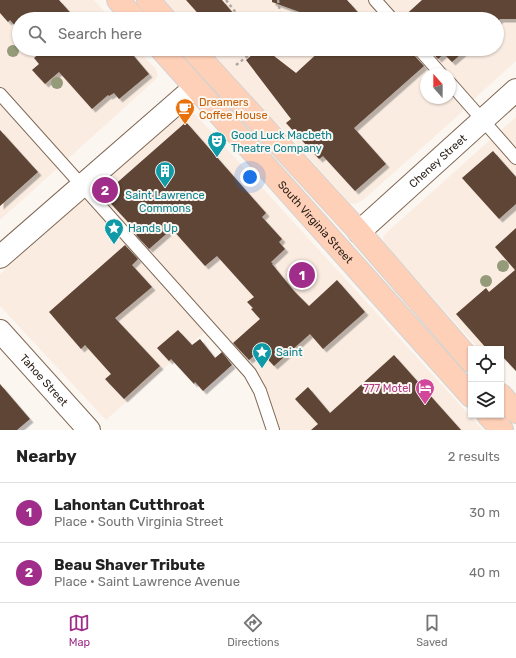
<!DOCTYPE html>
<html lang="en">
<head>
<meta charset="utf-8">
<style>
	:root { --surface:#fff; --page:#f2f2f2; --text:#222; --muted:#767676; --line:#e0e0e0; --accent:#9f2d89 }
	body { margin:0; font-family:Rubik,sans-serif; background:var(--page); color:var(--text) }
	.controls { position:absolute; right:12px; bottom:12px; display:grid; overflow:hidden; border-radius:0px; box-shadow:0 1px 3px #0004 }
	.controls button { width:36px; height:36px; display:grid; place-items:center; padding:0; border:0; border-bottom:1px solid var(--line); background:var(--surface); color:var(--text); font:20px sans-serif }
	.compass { position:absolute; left:420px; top:68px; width:36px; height:36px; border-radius:50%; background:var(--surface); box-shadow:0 1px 3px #0004; rotate:339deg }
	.you { position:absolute; left:250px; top:177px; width:14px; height:14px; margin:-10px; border:3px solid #fff; border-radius:50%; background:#1a73e8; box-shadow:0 0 0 6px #1a73e833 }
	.badge { display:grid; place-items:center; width:26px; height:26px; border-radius:50%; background:var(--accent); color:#fff; font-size:13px; font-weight:700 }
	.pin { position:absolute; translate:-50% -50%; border:2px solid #fff; box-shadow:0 1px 4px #0006 }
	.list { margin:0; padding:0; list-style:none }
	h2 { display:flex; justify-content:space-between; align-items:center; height:52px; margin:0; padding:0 16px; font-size:17px }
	h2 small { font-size:13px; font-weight:400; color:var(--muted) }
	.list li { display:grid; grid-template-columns:26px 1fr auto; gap:12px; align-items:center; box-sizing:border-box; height:60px; padding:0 16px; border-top:1px solid var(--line) }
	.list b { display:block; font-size:15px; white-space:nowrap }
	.list p { margin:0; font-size:13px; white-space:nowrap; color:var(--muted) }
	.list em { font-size:13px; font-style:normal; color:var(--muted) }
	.icon { flex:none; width:22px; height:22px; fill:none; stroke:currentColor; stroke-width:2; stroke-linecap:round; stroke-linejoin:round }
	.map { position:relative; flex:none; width:516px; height:430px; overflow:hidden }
	.search { position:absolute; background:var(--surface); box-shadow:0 1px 3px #0004; left:12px; right:12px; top:12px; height:44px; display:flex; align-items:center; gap:10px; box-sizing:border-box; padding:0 14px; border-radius:22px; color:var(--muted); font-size:15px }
	.sheet { height:172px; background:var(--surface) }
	nav { display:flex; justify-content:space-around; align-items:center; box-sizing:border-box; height:56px; border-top:1px solid var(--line); background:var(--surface); font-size:11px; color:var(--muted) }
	nav a { display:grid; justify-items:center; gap:2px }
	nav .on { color:var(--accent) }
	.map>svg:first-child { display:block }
	.built { fill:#faece1; fill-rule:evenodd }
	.building { fill:#5f4536; filter:url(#shadow) }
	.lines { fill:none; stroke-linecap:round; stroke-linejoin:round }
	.lane-casing { stroke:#806854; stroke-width:14 }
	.street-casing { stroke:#806854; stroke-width:24 }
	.primary-casing { stroke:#d4d2d0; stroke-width:24 }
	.path { stroke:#afa8a2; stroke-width:2.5; stroke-dasharray:3 3; stroke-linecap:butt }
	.lane { stroke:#fff; stroke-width:12 }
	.street { stroke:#fff; stroke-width:22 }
	.primary { stroke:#fed0b8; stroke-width:22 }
	.tree { fill:#959a78 }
	.labels { text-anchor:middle; stroke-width:4; stroke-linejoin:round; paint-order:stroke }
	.food-label { font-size:11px; fill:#c56008; stroke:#fcf6f1; text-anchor:start }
	.culture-label { font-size:11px; fill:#0d838f; stroke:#fcf6f1; text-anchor:start }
	.street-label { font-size:11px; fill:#261c14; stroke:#fcf6f1 }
	.hotel-label { font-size:11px; fill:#b23c85; stroke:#fcf6f1; text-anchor:end }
</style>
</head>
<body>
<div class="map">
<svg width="516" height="430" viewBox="0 0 516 430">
	<defs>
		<filter id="shadow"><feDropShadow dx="3.5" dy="3.5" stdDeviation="0" flood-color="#0004"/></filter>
	</defs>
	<rect width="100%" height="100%" fill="#fcf6f1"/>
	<path class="built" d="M0 0H94L111 19H19V49H137L155 68 158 75 155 80 0 220Z
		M162 0H516V61L475 98 461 113 363 200 355 204 350 203 348 201 281 127 242 88 206 49H497V19H179ZM426 74H450V98H426Z
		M183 110 190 111 196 115 483 430H273L260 391 209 328 106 420 0 306V274Z
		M516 117V327L491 349H479L388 248 384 242 383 238 385 234Z"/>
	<path class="building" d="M0 0H59L76 19H19V25L16 27 10 20 8 22 0 13Z
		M186 0H222L238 19H203Z
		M272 0H347L364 19 316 18 272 2Z
		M422 0H516V19H500L497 22V19H401Z
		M40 49H128L149 74 119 99 114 93 109 96 108 95 92 109 59 72 45 84 32 70 39 64 34 58 42 51Z
		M259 49H265L296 73 322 49H412L413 54 424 66 354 128 386 164 355 191 323 156 319 159 286 123 291 119 246 60Z
		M429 49H467L452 62 444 54 438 59Z
		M186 122 266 213 262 217 282 239 279 242 285 249 271 262 273 264H272L294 291 309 306 337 280 365 312 323 349 310 334 274 366 260 351 249 360 233 343 260 319 251 309 253 308 247 302 254 297 217 256 205 266 172 229 149 249 136 235 138 233 103 195Z
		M0 130 38 172 0 206Z
		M493 151 516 177V204L499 219 462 178Z
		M516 228V371L501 355V349H496L494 347 491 349H487L456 314 486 288 489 292 515 270 495 247Z
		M125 245 138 259 132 265 152 287 115 318 160 366 124 399 105 379 111 374 85 345 81 349 49 312Z
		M178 330 192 345 200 339 215 358 222 352 232 365 203 391 195 382 194 384 171 359 169 361 157 348Z
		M394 355 461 430H311L318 424 295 399 308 387 330 413Z
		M0 384 30 419 17 430H0Z"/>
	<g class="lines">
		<defs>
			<path id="lane" d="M375 0 392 19
				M419 49 441 74
				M450 83 516 158
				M0 94 250 373 260 391 273 430"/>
			<g id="street">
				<path id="s1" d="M359 232 516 90"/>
				<path d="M0 257 194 88"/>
				<path id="s2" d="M0 331 89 430"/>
			</g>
			<g id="primary">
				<path d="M118 0 135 19"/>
				<path d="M148 0 165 19"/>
				<path id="s3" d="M161 49 471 396"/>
				<path d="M192 49 354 226 471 361"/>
				<path d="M501 395 516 412"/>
				<path d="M488 415 502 430"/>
			</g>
		</defs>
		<use href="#lane" class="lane-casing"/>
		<use href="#street" class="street-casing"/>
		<use href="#primary" class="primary-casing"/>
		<path class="path" d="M226 0 237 14 239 19
			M278 0 281 19
			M236 65 257 49"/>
		<use href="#lane" class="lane"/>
		<use href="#street" class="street"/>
		<use href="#primary" class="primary"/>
	</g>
	<g class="tree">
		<circle cx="13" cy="51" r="6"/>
		<circle cx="57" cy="83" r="6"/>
		<circle cx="503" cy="266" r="6"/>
		<circle cx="486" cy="281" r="6"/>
	</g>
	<defs>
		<symbol id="cafe-pin" viewBox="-11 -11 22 30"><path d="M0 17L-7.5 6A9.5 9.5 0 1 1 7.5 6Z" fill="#e8710a" stroke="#fcf6f1"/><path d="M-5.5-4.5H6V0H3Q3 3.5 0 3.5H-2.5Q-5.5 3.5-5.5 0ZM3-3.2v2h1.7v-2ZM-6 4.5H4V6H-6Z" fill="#fff"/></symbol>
		<symbol id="theatre-pin" viewBox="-11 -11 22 30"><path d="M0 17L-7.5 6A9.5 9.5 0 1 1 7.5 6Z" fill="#0f9aa8" stroke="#fcf6f1"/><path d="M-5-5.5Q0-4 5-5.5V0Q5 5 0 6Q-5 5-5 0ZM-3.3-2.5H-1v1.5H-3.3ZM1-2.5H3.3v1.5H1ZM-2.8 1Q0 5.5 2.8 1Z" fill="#fff"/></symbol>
		<symbol id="building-pin" viewBox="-11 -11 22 30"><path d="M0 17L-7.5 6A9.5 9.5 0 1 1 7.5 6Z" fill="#0f9aa8" stroke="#fcf6f1"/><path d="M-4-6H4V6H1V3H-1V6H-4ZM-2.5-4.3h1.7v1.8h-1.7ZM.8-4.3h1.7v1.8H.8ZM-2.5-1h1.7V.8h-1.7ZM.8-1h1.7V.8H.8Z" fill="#fff"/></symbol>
		<symbol id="sight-pin" viewBox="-11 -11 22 30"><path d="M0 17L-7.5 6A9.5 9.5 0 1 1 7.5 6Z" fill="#0f9aa8" stroke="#fcf6f1"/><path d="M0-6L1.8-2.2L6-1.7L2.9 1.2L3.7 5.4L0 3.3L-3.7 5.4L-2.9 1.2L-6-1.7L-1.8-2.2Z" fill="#fff"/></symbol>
		<symbol id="hotel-pin" viewBox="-11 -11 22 30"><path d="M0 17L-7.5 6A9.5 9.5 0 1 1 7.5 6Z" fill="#d1479c" stroke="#fcf6f1"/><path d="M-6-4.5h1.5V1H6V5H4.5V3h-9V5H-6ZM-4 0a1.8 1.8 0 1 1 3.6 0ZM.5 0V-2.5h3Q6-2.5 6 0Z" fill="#fff"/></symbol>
	</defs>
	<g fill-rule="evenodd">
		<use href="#cafe-pin" x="174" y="97" width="22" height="30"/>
		<use href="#theatre-pin" x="206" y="130" width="22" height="30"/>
		<use href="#building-pin" x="154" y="160" width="22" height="30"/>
		<use href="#sight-pin" x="103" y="217" width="22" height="30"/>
		<use href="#sight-pin" x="251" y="341" width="22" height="30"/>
		<use href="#hotel-pin" x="414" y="377" width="22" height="30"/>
	</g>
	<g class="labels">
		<g class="food-label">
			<text x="199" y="106">Dreamers<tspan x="199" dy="13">Coffee House</tspan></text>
		</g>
		<g class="culture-label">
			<text x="231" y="139">Good Luck Macbeth<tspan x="231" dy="13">Theatre Company</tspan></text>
			<text x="165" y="199" text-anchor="middle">Saint Lawrence<tspan x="165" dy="13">Commons</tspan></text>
			<text x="128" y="232">Hands Up</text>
			<text x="276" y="356">Saint</text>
		</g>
		<g class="street-label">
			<text dy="4" stroke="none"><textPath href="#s1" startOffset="106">Cheney Street</textPath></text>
			<text dy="4" stroke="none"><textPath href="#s3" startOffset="232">South Virginia Street</textPath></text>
			<text dy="4" stroke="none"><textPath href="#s2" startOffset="66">Tahoe Street</textPath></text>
		</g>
		<g class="hotel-label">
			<text x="411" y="392">777 Motel</text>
		</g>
	</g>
</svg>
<div class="controls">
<button><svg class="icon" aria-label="locate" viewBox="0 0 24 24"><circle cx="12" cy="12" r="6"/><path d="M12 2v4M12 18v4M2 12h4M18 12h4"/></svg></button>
<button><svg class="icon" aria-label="layers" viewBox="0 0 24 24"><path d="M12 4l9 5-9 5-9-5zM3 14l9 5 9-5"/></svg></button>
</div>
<svg class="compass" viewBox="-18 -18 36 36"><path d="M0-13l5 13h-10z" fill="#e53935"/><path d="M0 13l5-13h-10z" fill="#767676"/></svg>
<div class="you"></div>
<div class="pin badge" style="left:302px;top:275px">1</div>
<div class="pin badge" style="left:105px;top:190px">2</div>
<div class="search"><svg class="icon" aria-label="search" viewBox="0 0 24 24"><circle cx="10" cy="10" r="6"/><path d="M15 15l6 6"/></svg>Search here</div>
</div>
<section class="sheet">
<h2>Nearby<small>2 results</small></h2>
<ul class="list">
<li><span class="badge">1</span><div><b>Lahontan Cutthroat</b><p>Place · South Virginia Street</p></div><em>30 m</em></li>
<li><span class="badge">2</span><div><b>Beau Shaver Tribute</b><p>Place · Saint Lawrence Avenue</p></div><em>40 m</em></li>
</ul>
</section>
<nav>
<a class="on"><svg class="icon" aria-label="map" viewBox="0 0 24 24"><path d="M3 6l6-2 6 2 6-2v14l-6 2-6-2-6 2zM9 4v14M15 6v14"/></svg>Map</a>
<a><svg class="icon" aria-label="directions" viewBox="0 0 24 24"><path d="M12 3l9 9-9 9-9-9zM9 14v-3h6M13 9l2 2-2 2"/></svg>Directions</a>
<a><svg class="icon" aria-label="saved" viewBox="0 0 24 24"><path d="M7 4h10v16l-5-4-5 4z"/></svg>Saved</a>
</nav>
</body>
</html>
